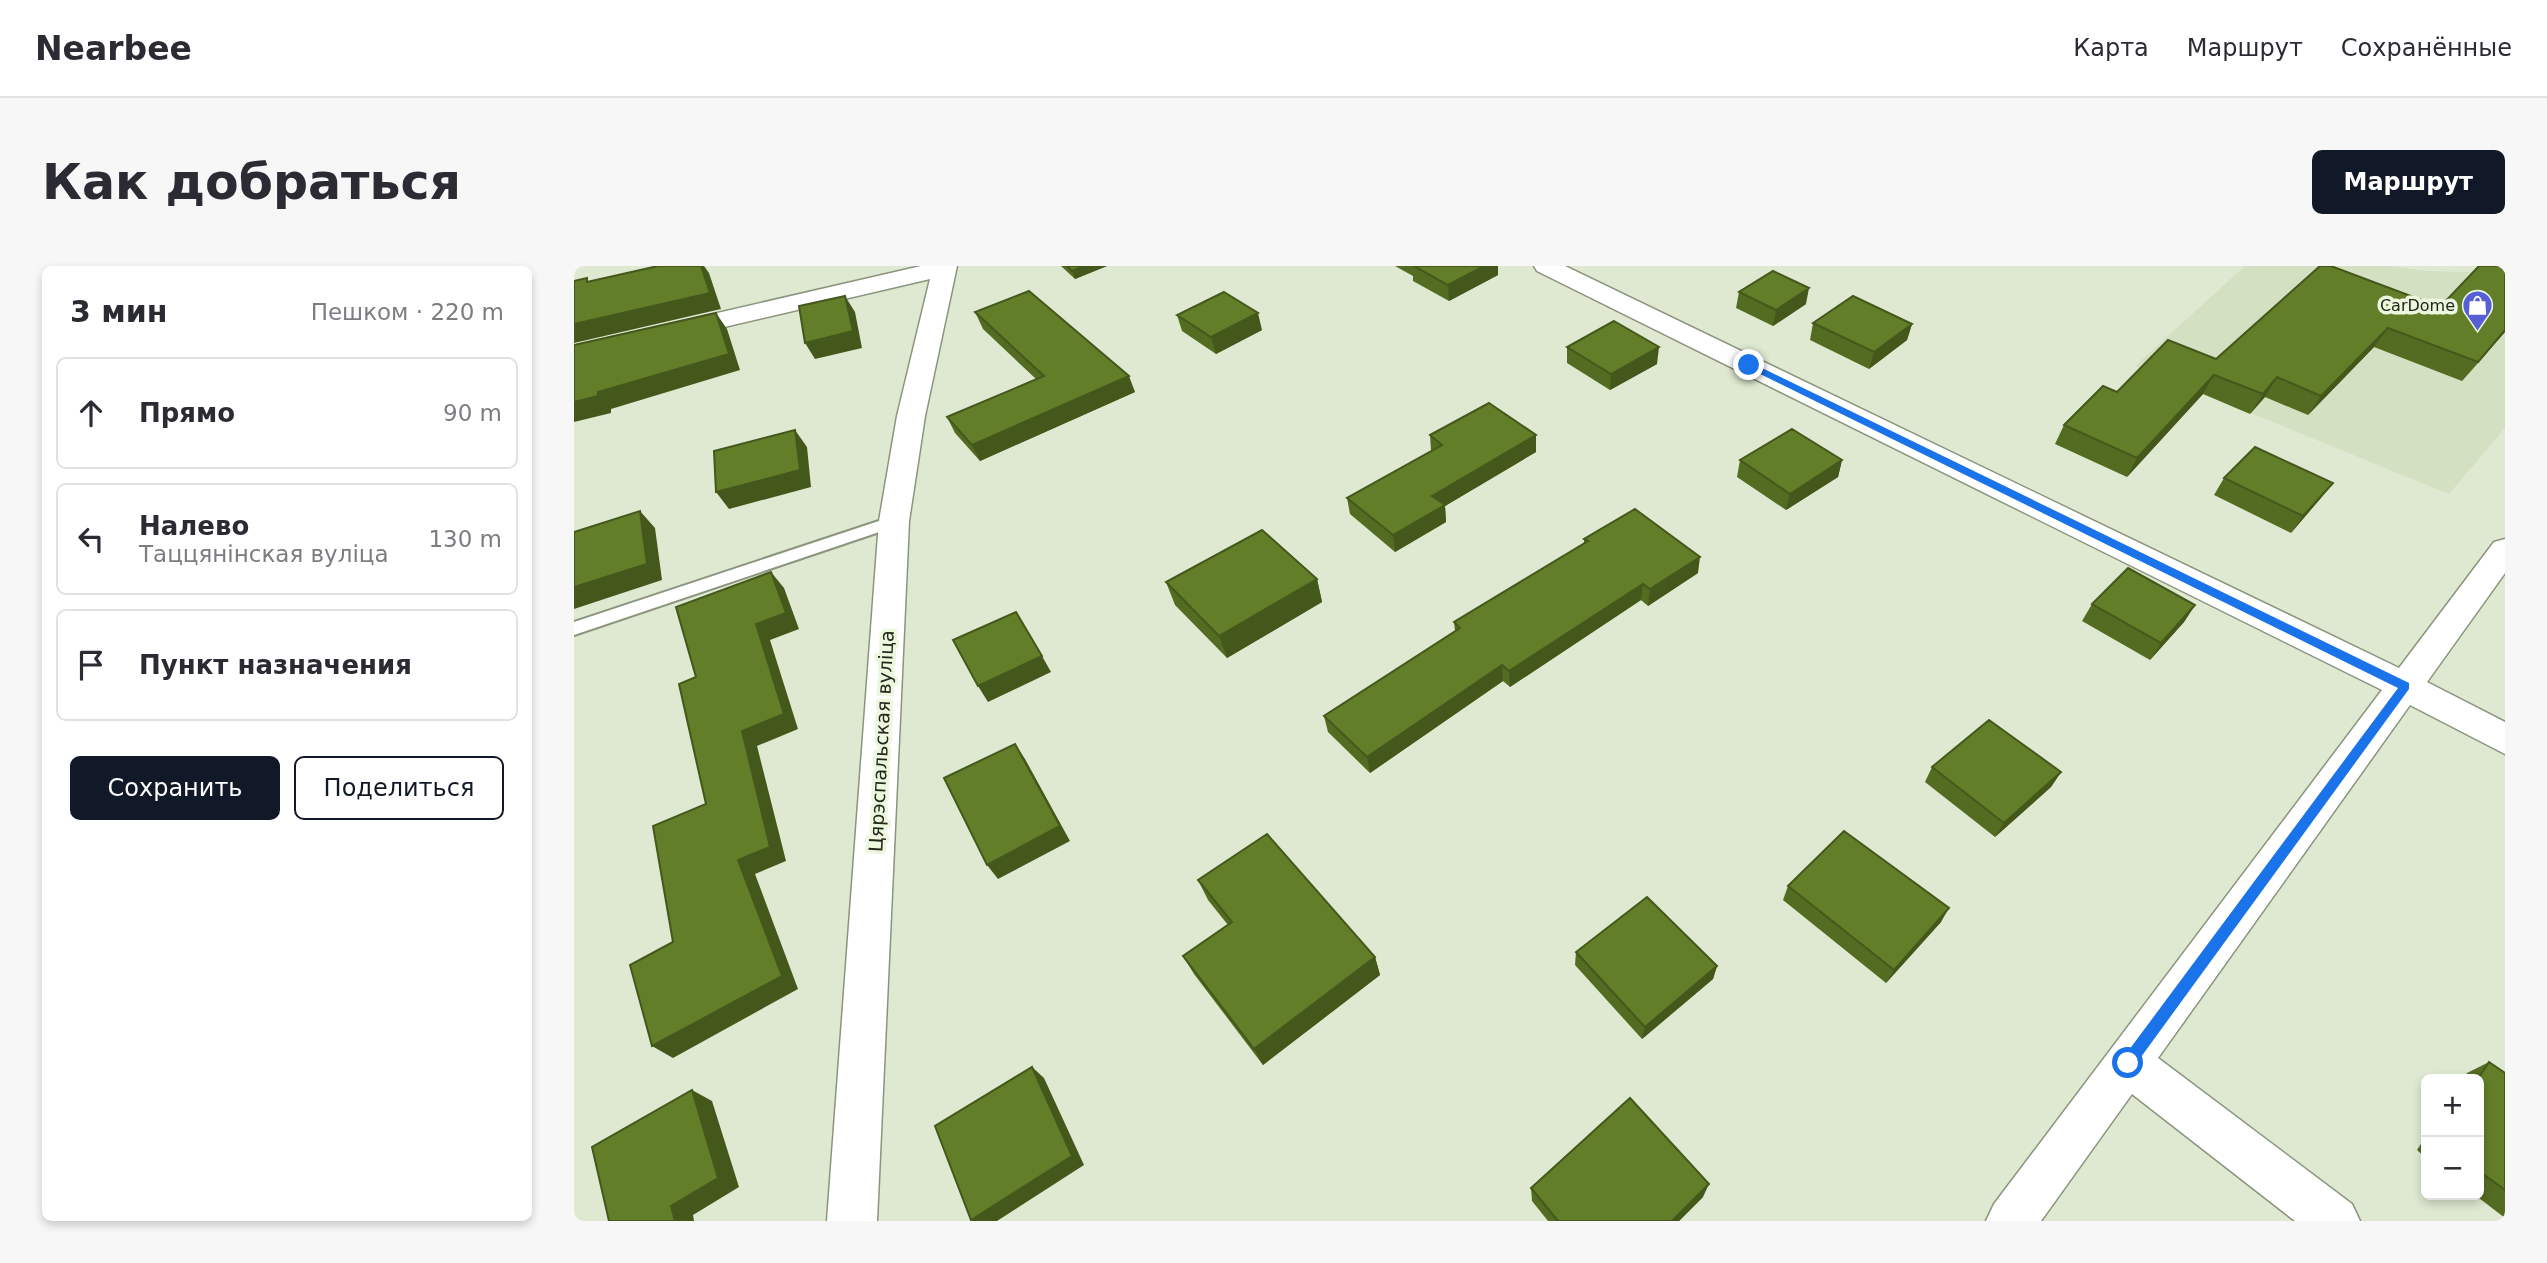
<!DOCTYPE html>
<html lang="ru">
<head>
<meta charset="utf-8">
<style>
	:root { --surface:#fff; --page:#f7f7f7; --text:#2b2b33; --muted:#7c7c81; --line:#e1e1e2; --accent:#111827 }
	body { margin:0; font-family:"DejaVu Sans",sans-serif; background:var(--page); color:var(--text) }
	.controls { position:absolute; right:21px; bottom:21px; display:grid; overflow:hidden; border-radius:10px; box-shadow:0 4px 10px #0003 }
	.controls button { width:63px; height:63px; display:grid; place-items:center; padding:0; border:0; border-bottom:2px solid var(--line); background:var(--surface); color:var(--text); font:35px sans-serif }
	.stop { position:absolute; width:21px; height:21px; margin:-16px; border:5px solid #1a73e8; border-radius:50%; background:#fff }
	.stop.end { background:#1a73e8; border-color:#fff; box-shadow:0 2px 7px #0008 }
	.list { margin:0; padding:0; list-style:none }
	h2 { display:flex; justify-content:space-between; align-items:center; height:91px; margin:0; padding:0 28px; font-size:30px }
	h2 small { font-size:23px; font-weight:400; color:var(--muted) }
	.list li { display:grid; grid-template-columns:46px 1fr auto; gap:21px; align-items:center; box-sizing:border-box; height:112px; margin:0 14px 14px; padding:0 14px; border:2px solid var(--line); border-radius:10px }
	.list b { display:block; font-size:26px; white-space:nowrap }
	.list p { margin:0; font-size:23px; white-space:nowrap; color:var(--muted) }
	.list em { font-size:23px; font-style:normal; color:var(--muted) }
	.actions { display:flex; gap:14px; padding:21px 28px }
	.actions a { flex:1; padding:16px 0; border:2px solid var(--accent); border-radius:10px; text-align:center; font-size:24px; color:var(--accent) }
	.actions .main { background:var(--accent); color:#fff }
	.icon { flex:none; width:38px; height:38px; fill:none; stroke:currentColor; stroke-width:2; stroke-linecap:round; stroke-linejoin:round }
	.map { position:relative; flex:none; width:1931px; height:955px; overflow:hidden; border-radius:10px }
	header { display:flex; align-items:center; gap:42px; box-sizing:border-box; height:98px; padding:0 35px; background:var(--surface); border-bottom:2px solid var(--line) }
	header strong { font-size:33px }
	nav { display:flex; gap:38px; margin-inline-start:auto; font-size:24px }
	.intro { display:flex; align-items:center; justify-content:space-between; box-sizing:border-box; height:168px; padding:0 42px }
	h1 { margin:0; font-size:49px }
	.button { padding:18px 32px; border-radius:10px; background:var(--accent); color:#fff; font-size:24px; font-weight:700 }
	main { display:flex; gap:42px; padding:0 42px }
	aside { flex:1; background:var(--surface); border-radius:10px; box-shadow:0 4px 10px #0003 }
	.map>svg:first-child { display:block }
	.built { fill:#d3e0c1 }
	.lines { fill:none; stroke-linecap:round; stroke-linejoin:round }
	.service-casing { stroke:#8b947d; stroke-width:4 }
	.minor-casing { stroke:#8b947d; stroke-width:3 }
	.service { fill:#fff; fill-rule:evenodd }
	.minor { fill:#fff; fill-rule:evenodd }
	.wall { fill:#546c22 }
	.shaded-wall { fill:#45581c }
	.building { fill:#627e28; stroke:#45581c; stroke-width:2 }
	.route { fill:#1a73e8 }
	.labels { text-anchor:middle; stroke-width:7; stroke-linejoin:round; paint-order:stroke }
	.far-poi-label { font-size:16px; fill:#23261d; stroke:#ecf7de; text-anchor:end }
	.street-label { font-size:19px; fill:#23261d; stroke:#ecf7de }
</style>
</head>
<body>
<header>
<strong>Nearbee</strong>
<nav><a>Карта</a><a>Маршрут</a><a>Сохранённые</a></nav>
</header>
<div class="intro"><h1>Как добраться</h1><a class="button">Маршрут</a></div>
<main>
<aside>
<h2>3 мин<small>Пешком · 220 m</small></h2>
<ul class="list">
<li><svg class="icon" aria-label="ahead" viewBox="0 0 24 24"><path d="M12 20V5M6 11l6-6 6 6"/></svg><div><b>Прямо</b></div><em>90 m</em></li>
<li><svg class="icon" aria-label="left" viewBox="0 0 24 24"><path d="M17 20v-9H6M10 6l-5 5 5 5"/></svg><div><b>Налево</b><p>Таццянінская вуліца</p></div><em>130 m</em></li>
<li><svg class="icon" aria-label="arrive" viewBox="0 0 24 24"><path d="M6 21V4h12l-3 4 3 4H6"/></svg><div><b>Пункт назначения</b></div></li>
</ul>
<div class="actions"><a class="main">Сохранить</a><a>Поделиться</a></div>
</aside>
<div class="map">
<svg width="1931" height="955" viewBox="0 0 1931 955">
	<rect width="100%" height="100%" fill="#dfe9d1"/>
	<path class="built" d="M1671 0H1818L1851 5 1931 7V162L1875 228 1561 100Z"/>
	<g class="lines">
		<defs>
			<path id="service" d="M320 250 328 255 326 259 0 369V356Z"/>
			<path id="minor" d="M347 0H383L351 150 335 255 303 955H253L305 255 323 150 356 13 0 96V80Z
				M960 0H991L1825 402 1920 276 1931 273V307L1853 416 1931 456V488L1836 439 1584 792 1778 938 1786 955H1721L1558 828 1467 955H1412L1420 938 1808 424 963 5Z"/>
		</defs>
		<use href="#service" class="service-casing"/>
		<use href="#minor" class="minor-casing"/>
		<use href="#service" class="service"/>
		<use href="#minor" class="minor"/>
	</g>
	<path class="wall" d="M487 0H533L501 13Z
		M821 0H924V9L875 35 839 15V10Z
		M1931 1V66L1888 115 1800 81 1734 149 1691 131 1676 148 1629 128 1553 211 1481 178 1490 159 1543 126 1642 93 1866 41Z
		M1165 26 1232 38 1199 60 1162 42Z
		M401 46 561 126 406 195 381 167 373 151 462 113 409 63Z
		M603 49 688 64 642 88 608 65Z
		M1239 57 1338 58 1333 74 1295 103 1236 74Z
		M993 81 1083 98 1036 124 993 97Z
		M856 169H962V186L871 240 872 256 821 286 776 248 773 232 857 185Z
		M1166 194H1268L1264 211 1212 244 1163 211Z
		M1650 212 1759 217 1746 233 1717 267 1640 229Z
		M1010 273 1124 307 1074 340 1067 334 936 421 929 415 796 507 754 466 750 450 881 365 880 356 1010 277Z
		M743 313 748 336 653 392 601 339 592 316Z
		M1518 338 1621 339 1610 356 1576 394 1508 355Z
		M1358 501 1487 506 1477 521 1421 571 1351 516Z
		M624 614 801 691 806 709 689 799 620 708 609 690 654 659 634 634Z
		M1214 620 1367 656 1312 717 1209 634Z
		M1002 686 1143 700 1139 713 1068 773 1001 699Z
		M1915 796 1931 807V952L1901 929H1905V813H1889L1893 807Z
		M1852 870V892L1843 884Z
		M957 922 1129 931 1105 955H974L958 935Z"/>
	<path class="shaded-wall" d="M127 0H130L135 7 147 43 0 77V58Z
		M510 0H533L501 13 498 5Z
		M910 0H924V9L875 35 874 19Z
		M1235 22 1232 38 1199 60 1202 44Z
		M271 30 281 46 288 82 241 93 231 77Z
		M142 47 153 63 166 104 37 143V147L0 156V136L24 126Z
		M684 47 688 64 642 88 637 71Z
		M1338 58 1333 74 1295 103 1300 86Z
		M1814 62 1800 81 1734 149 1747 130Z
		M1931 64V66L1888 115 1904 96Z
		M1085 81 1083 98 1036 124 1037 108Z
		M1640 109 1629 128 1553 211 1563 192Z
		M555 110 561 126 406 195 398 179Z
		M1703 111 1691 131 1676 148 1689 128Z
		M221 164 233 181 237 221 155 243 142 226Z
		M962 169V186L871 240 872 256 821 286 819 269 858 230Z
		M1268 194 1264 211 1212 244 1216 228Z
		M1759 217 1746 233 1717 267 1729 250Z
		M66 245 81 262 88 314 0 343V321Z
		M1126 291 1124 307 1074 340 1076 323Z
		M197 306 210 322 225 363 196 374 224 463 183 480 212 595 181 608 224 723 99 792 78 780 164 594 168 465 182 358Z
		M743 313 748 336 653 392 645 370Z
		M1069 318 1067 334 936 421 935 405Z
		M1621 339 1610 356 1576 394 1587 377Z
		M468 390 477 406 414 436 404 420Z
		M928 399 929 415 796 507 793 491Z
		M441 478 451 493 496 575 424 613 413 599Z
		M1487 506 1477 521 1421 571 1430 557Z
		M1375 642 1367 656 1312 717 1320 704Z
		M801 691 806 709 689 799 680 783Z
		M1143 700 1139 713 1068 773 1071 761Z
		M458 801 470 812 510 899 423 955H398L397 954Z
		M118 824 138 835 165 921 119 949 120 955H101L97 940Z
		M1135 918 1129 931 1105 955H1098Z"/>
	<path class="building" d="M84 0H127L136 27 0 58V15L13 12V16Z
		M493 0H510L498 5Z
		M840 0H910L874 19Z
		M1746 0H1757L1866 41 1905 0H1928L1931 1V64L1904 96 1814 62 1747 130 1703 111 1689 128 1640 109 1563 192 1490 159 1529 120 1543 126 1594 74 1642 93Z
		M1199 5 1235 22 1202 44 1165 26Z
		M455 25 555 110 398 179 373 151 470 110 401 46Z
		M650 26 684 47 637 71 603 49Z
		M271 30 279 65 231 77 225 40Z
		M1279 30 1338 58 1300 86 1239 57Z
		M142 47 155 88 24 126V130L0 136V79Z
		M1040 55 1085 81 1037 108 993 81Z
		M915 137 962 169 858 230 871 239 819 269 773 232 868 179 856 169Z
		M1218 163 1268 194 1216 228 1166 194Z
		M221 164 226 204 142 226 140 185Z
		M1681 181 1759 217 1729 250 1650 212Z
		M1061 243 1126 291 1076 323 1069 318 935 405 928 399 793 491 750 450 886 362 880 356 1014 275 1010 273Z
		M66 245 73 298 0 321V266Z
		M688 264 743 313 645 370 592 316Z
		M1554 302 1621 339 1587 377 1518 338Z
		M197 306 212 347 182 358 210 448 168 465 196 581 164 594 208 710 78 780 56 699 99 676 79 560 132 538 105 418 122 411 102 341Z
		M442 346 468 390 404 420 379 374Z
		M1415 454 1487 506 1430 557 1358 501Z
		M441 478 486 560 413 599 370 512Z
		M1270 565 1375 642 1320 704 1214 620Z
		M693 568 801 691 680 783 609 690 658 656 624 614Z
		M1073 631 1143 700 1071 761 1002 686Z
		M1915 796 1931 807V924L1905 905V813H1904Z
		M458 801 498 890 397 954 361 860Z
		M118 824 144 912 97 940 101 955H35L18 881Z
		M1056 832 1135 918 1098 955H984L957 922Z"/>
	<path class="route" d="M1172 97H1178L1835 417V423L1559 802H1549V792L1824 422 1172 101Z"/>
	<defs>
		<symbol id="shop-pin" viewBox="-11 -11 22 30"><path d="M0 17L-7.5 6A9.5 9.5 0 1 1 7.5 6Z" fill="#565fd6" stroke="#ecf7de"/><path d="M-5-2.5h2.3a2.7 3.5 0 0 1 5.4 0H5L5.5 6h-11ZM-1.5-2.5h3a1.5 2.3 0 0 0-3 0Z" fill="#fff"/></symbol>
	</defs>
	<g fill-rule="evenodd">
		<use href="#shop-pin" x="1886" y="22" width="35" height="47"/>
	</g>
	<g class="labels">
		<g class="far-poi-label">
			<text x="1881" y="45">CarDome</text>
		</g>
		<g class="street-label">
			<text transform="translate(307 475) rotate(-87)" y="7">Цярэспальская вуліца</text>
		</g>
	</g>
</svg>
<div class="controls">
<button>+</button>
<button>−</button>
</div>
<div class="stop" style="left:1554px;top:797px"></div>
<div class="stop end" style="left:1175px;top:99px"></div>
</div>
</main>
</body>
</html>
